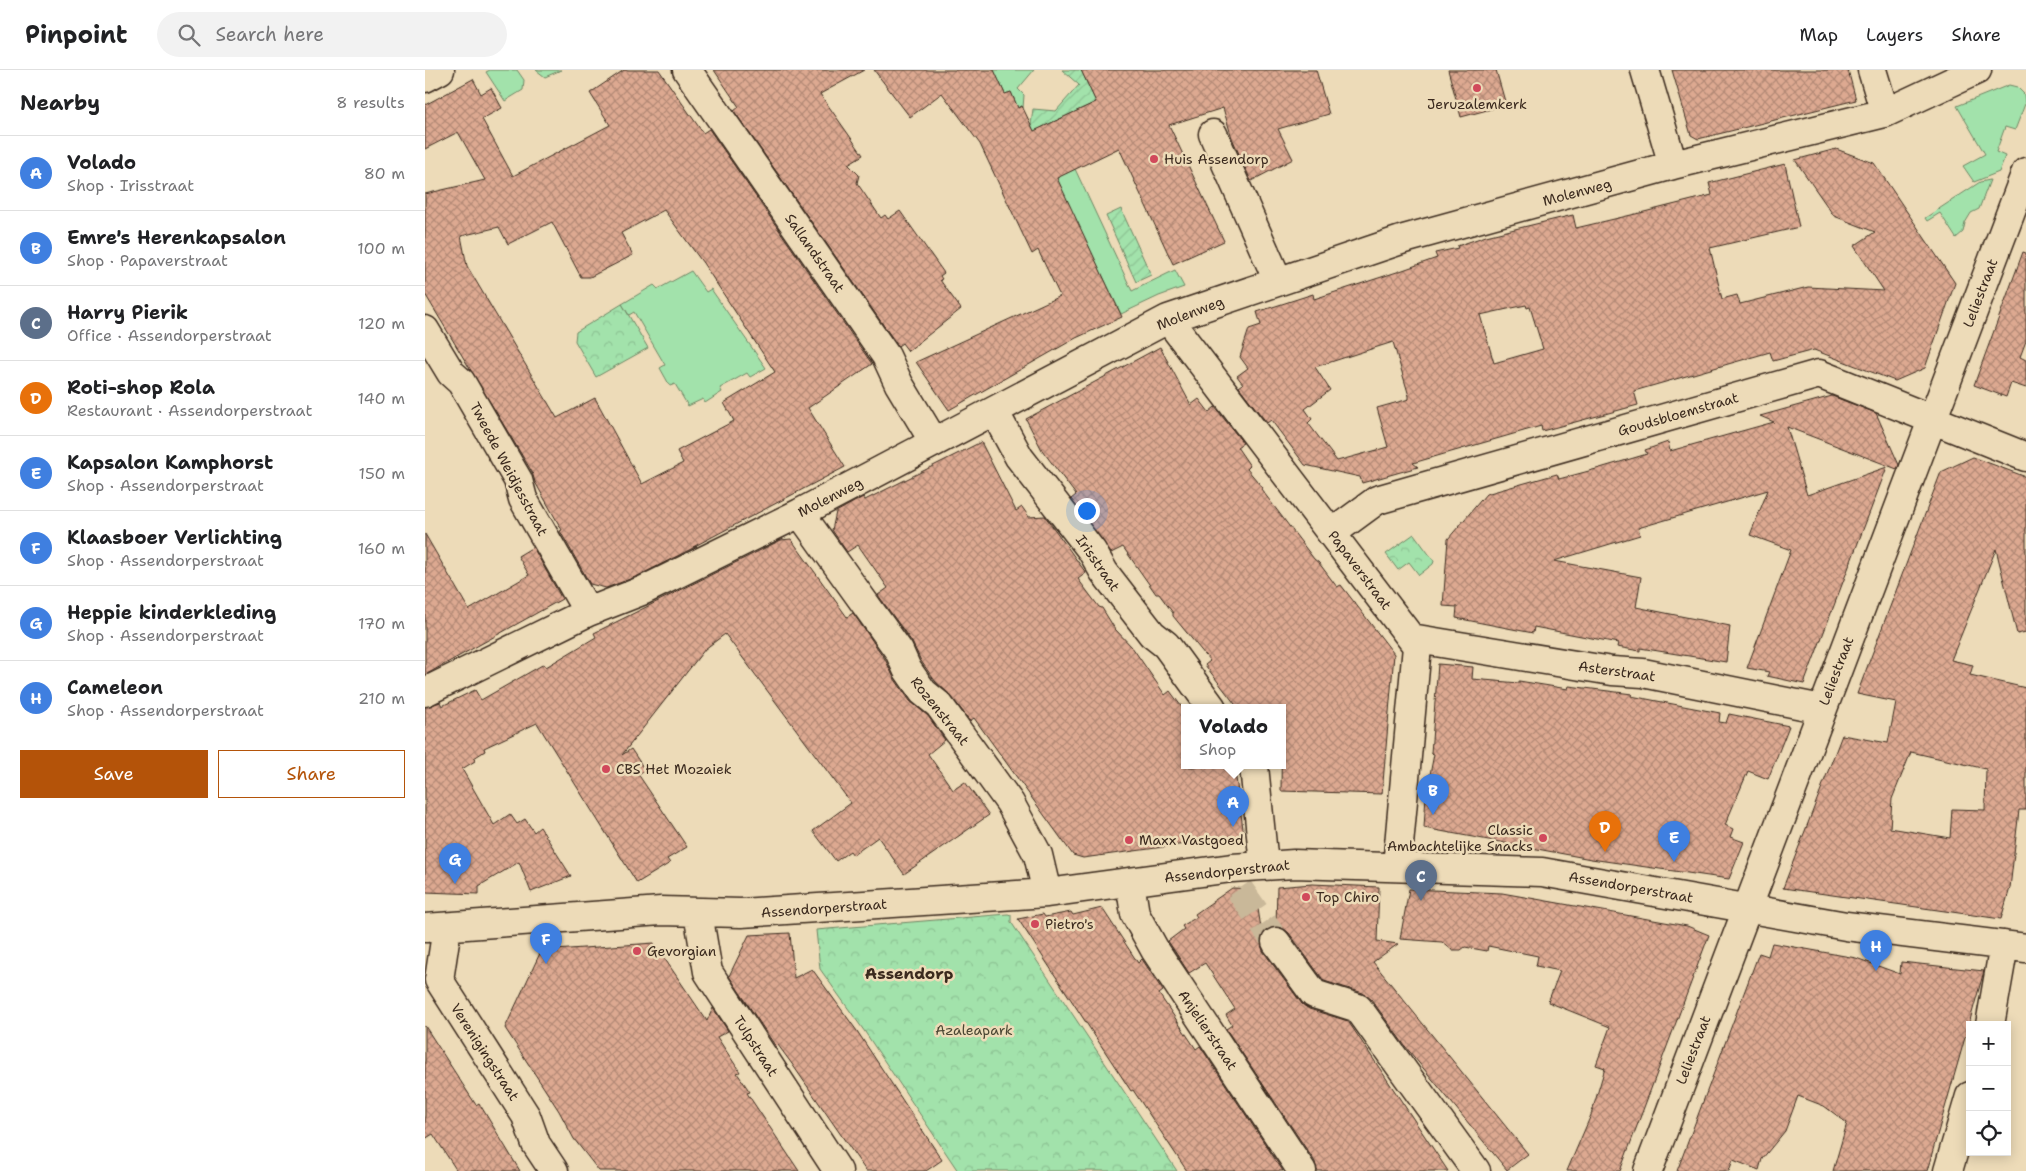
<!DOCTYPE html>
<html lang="en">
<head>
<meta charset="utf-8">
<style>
	:root { --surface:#fff; --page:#f2f2f2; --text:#202124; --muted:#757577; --line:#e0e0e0; --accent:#b45309 }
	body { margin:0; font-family:"Shantell Sans",sans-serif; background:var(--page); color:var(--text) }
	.controls { position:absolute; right:15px; bottom:15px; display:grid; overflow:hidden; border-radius:0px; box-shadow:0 2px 12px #0003 }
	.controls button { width:45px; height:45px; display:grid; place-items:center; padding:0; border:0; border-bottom:1px solid var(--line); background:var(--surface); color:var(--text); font:25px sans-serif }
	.you { position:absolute; left:661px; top:440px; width:18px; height:18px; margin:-12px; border:4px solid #fff; border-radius:50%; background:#1a73e8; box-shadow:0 0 0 8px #1a73e833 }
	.badge { display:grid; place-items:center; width:32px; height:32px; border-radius:50%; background:var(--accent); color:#fff; font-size:16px; font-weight:700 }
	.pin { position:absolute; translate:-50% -41px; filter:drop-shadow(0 1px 2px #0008) }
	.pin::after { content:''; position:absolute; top:26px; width:18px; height:15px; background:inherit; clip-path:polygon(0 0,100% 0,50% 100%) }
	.popup { position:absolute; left:756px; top:634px; width:105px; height:65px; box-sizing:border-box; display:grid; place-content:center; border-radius:0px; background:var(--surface); filter:drop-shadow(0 1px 4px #0005); font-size:16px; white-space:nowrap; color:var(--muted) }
	.popup b { font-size:19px; color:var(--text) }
	.popup::after { content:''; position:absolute; left:50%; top:100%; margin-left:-10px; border:10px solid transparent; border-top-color:var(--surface) }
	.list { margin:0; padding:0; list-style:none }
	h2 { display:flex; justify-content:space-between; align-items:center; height:65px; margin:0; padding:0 20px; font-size:21px }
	h2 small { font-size:16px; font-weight:400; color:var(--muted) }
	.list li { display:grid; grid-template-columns:32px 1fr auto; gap:15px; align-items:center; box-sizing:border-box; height:75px; padding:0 20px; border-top:1px solid var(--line) }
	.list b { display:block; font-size:19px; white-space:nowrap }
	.list p { margin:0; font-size:16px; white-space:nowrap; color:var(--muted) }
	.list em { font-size:16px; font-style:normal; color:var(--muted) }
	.actions { display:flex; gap:10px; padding:15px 20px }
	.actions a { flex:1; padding:11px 0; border:1px solid var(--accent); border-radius:0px; text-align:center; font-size:18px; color:var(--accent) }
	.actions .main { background:var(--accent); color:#fff }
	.icon { flex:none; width:28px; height:28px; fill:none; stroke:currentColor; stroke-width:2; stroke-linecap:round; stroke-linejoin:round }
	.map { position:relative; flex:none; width:1601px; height:1101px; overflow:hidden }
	header { display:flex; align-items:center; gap:30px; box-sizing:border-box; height:70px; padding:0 25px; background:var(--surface); border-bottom:1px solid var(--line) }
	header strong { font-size:24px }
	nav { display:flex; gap:28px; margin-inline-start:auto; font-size:18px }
	.search { width:350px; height:45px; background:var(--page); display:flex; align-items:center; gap:12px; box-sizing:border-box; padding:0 18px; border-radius:28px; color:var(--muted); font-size:19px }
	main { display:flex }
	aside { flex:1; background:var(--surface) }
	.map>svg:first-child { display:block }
	.grass { fill:#a2e2ab; stroke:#6e8664 }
	.park { fill:url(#park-crowns); stroke:#6e8664 }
	.garden { fill:url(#garden-furrows); stroke:#6e8664 }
	.building { fill:url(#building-cross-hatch); stroke:#3b2a1e; fill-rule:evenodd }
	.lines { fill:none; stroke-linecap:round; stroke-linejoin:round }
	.minor-tunnel { stroke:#c9b899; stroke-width:28; stroke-dasharray:28 14; stroke-linecap:butt }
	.minor-casing { stroke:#3b2a1e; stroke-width:31 }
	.minor { stroke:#eddbb8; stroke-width:28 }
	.poi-dot { fill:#d1495b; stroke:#eddbb8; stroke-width:2 }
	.labels { text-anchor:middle; stroke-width:5; stroke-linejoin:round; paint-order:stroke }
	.poi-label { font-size:14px; fill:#3b2a1e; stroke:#eddbb8; text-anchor:start }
	.street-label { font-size:14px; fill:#3b2a1e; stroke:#eddbb8 }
	.park-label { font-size:14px; fill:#4a4633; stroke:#eddbb8 }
	.quarter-label { font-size:16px; font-weight:bold; fill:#3b2a1e; stroke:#eddbb8 }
</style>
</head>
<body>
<header>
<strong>Pinpoint</strong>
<div class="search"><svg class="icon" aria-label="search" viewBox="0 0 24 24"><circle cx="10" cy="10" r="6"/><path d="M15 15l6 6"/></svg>Search here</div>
<nav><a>Map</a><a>Layers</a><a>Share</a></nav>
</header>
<main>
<aside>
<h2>Nearby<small>8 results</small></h2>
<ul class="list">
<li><span class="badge" style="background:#3f7fe0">A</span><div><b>Volado</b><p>Shop · Irisstraat</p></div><em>80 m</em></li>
<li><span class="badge" style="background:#3f7fe0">B</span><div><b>Emre's Herenkapsalon</b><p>Shop · Papaverstraat</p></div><em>100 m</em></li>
<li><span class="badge" style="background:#5c6f8a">C</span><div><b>Harry Pierik</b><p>Office · Assendorperstraat</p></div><em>120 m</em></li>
<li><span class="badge" style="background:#e8710a">D</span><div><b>Roti-shop Rola</b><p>Restaurant · Assendorperstraat</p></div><em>140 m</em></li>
<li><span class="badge" style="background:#3f7fe0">E</span><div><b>Kapsalon Kamphorst</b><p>Shop · Assendorperstraat</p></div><em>150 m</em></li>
<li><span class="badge" style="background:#3f7fe0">F</span><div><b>Klaasboer Verlichting</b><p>Shop · Assendorperstraat</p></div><em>160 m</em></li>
<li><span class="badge" style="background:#3f7fe0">G</span><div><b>Heppie kinderkleding</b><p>Shop · Assendorperstraat</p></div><em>170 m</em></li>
<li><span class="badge" style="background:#3f7fe0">H</span><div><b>Cameleon</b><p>Shop · Assendorperstraat</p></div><em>210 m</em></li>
</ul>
<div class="actions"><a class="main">Save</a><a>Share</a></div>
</aside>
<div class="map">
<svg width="1601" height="1101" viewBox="0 0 1601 1101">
	<defs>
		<pattern id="park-crowns" width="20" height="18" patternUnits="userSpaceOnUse" patternTransform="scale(1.25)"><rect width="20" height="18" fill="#a2e2ab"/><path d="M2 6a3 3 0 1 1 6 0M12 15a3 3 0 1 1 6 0" fill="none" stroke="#8cc293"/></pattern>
		<pattern id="garden-furrows" width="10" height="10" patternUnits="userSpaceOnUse" patternTransform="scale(1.25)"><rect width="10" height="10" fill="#a2e2ab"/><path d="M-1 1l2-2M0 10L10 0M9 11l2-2" fill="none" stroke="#8cc293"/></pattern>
		<pattern id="building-cross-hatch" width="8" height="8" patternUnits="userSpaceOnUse" patternTransform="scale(1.25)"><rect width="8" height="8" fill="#dda991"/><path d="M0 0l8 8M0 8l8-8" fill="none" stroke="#b48a76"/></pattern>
	</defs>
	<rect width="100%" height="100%" fill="#eddbb8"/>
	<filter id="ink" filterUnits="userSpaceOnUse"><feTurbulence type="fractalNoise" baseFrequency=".02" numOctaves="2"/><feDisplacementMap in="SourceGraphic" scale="10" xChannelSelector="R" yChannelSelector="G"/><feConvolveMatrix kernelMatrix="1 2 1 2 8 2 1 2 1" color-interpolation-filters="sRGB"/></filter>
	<g filter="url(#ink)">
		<path class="grass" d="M65 0H92L99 10 98 20 80 31 61 2Z
			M111 0H136L120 7Z
			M569 0H609L593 19 599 25 598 38 597 36 593 38 586 22 580 24Z
			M1584 15 1592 17 1599 24 1600 34 1590 60 1580 57 1571 82 1580 86 1574 102 1549 112 1538 96 1560 84 1532 36Z
			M650 99 707 221 750 200 759 217 734 226 696 244 631 108Z
			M1565 110 1554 139 1546 143 1540 153 1538 162 1531 168 1515 143 1502 151 1500 148 1555 112Z
			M266 201 281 222 286 219 341 298 325 307 322 303 295 318 297 322 280 333 278 329 263 336 250 314 245 316 235 298 240 295 209 242 204 245 197 234 229 215 233 219Z"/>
		<path class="park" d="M197 234 223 278 171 307 150 271 151 262Z
			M989 464 1009 491 1008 494 994 505 984 492 973 500 961 484Z
			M583 844 586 845V852L752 1101H533L440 962 395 899 391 860Z"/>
		<path class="garden" d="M637 0H656L671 32 609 61 606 55 608 39 631 41 654 15Z
			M696 139 726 205 711 212 681 146Z"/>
		<path class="building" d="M199 0H234L278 63 284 59 447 294 383 338 420 397 268 477 272 476 213 506 181 518 165 514 135 461 137 460 110 412 107 402 0 224V124L60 110 33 62 0 79V35L48 9 56 24 66 18 77 38 57 49 88 106 185 55 165 23ZM239 140 278 193 350 302 299 333 309 351 252 381 258 393 217 414 170 328 132 348 42 196 36 166 74 157 83 174 127 152 156 207H165L208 185 196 163Z
			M289 0H439L395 24 438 85 423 94 434 105 432 113 456 148 460 145 463 149 475 141 519 203 515 206 517 209 515 210 536 239 483 281 477 273 473 276 309 41 314 37Z
			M449 0H569L580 24 586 22 593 38 597 36 609 61 671 32 656 0H891L904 44 853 59 868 89 826 111 807 68 798 38 744 55 799 171 748 194 694 78 632 108 697 247 651 268 524 340 491 292 635 226 613 180 607 184 555 74 517 23 485 47Z
			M1023 0H1071L1081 35 1036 47Z
			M1247 0H1423L1431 30 1273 69 1266 65Z
			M1411 79 1449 93 1530 213 1500 298 1470 311 1389 280 1348 291 1345 282 1209 321 1213 335 1117 361 1116 356 1033 380 988 393 993 397 937 413 935 407 880 395 846 350 842 353 814 317 818 314 812 306 823 298 815 287 824 259 836 255 832 242 888 224 889 229 972 202 1012 188 1010 183 1033 178 1032 176 1061 166 1148 145 1151 158 1219 142 1287 125 1284 113 1360 94 1374 157 1285 178 1297 229 1312 225 1315 234 1383 217 1459 221 1429 176 1450 162 1409 146 1370 90ZM1101 235 1102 238 1105 237 1118 279 1069 293 1055 245ZM968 272 984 326V329L952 338 963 377 912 391 883 353 887 349 880 339 905 320 890 297Z
			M1598 182 1601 183V271L1595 287 1601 290V318L1586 313 1581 327 1549 315Z
			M735 277 766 335 774 329 784 342 790 337 818 373 812 377 825 396 822 399 838 418 836 419 889 489 894 493 912 517 916 515 969 584 957 724 856 721 857 638H813L780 595 785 591 748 546V543L734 524H731L698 477 686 483 646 429 651 425 617 380 601 349Z
			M1407 326 1451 343 1474 395 1472 399 1362 357 1382 425 1462 397 1379 614 1342 606 1344 602 1322 598 1366 480 1325 465 1343 420 1213 458 1215 465 1129 491 1216 507 1211 537 1305 556 1301 592 1215 578V581L1192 577 1193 573 1109 557 1108 563 1031 548 1032 537 1018 536 1023 469 1061 424 1132 404 1134 409 1175 398 1222 384 1220 380 1243 372 1245 381 1349 352 1335 346Z
			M556 372 591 441 597 437 604 447 620 446 661 503 653 509 674 537 677 538 690 559 707 577 740 625 745 621 759 640V697L802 696 811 708 819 766 658 788 648 785 549 648 545 651 526 626 510 611 496 591 487 572 453 525 463 518 433 475 422 482 407 460 411 442 438 427 440 430Z
			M1548 387 1601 407V562L1592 564 1571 479 1526 590 1548 595 1545 605 1601 618V740H1594L1585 818 1576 849 1358 818 1417 665 1463 673 1471 632 1432 624 1516 402ZM1486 682 1561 699 1560 740 1527 739 1525 768 1465 758 1467 729Z
			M0 464 44 540 104 505 93 486 108 477 137 529 0 605Z
			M366 469 422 547 428 543 460 589 469 608 485 631 503 646 520 670 503 684 528 720 540 712 564 745 479 804 453 767 428 785 425 781 411 791 388 761 426 733 300 564 280 579 197 685 206 679 220 700 213 704 262 777 242 789 245 793 212 813 112 653 59 678 60 681 49 688 50 691 37 699 69 755 85 744 92 754 100 749 109 762 115 757 146 806 106 822 94 792 54 816V824L0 822V637L15 632 17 636 50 620 56 630 119 594 121 597 171 567 169 563 356 470Z
			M1013 594 1048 597 1047 609 1094 613V611L1143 619 1144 616 1207 624 1206 626 1295 643 1294 652 1301 653 1304 644 1364 656 1343 709 1323 701 1300 755 1308 759 1305 767 1319 772 1304 809 1166 789 999 758 1001 725 1009 684 1006 683Z
			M887 814 954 817 952 871 973 874 948 892 1103 1084 1082 1100 980 976 946 929 938 923 899 911 864 863 858 858 851 857 852 817Z
			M807 818 830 819 837 865 836 874 838 881 877 934 884 939 923 951 1023 1101H892L890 1092 801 959 807 955 801 945 810 939 780 893 764 903 743 871 759 859 757 856 772 847 770 844Z
			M984 819 1077 823 1262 856 1284 865 1195 1101H1142L1166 1045 1180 998 1171 995 1185 957 1123 932 1135 901 1111 896 1113 886 1063 876 1062 881 1040 877 1036 880H1027L1017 872 975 869Z
			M677 838 713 893 717 889 738 921 734 924 771 979 775 976 858 1101H762L708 1020 706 1021 593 849 618 844 620 847 646 842 648 845Z
			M365 863 369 908 387 899 432 961 517 1090 501 1101H441L367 994 353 975 351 977 304 906 324 865Z
			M229 873 282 951 288 938 303 961 292 967 315 1002 312 1003 325 1022 322 1023 374 1101H174L149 1069 134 1041 80 958 116 881Z
			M1347 873 1431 888 1475 904 1476 892 1559 901 1502 1101H1408L1422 1053 1399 1036 1373 1026 1360 1061 1337 1089 1334 1100 1308 1090 1304 1101H1252L1334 883 1343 886Z
			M0 956 51 1035 54 1033 95 1101H32L8 1064 0 1069Z"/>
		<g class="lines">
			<path class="minor-tunnel" d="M814 819 851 872"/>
			<defs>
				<path id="minor" d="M262 0 461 286 474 314 509 372
					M1220 0 1248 95
					M1447 0 1460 43
					M0 8 15 0
					M788 64 853 211
					M743 249 992 576 972 797
					M0 260 26 303 36 312 93 410 98 429 163 542
					M569 341 594 387 667 481 679 502 727 564 741 575 787 638
					M375 443 474 581 482 599 498 622 514 635 585 733 613 785 622 823
					M907 463 952 430 1394 304 1601 387
					M986 568 1187 601 1218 603 1397 639
					M0 622 163 542 219 520 375 443 743 249 979 169 1248 95 1460 43 1552 0
					M829 696 839 795
					M705 812 710 844 730 880 877 1101
					M273 843 283 902 413 1101
					M22 857 14 910 101 1046 111 1074 129 1101
					M0 858 236 841 316 843 622 823 807 798 869 794 1117 802 1421 856 1601 878
					M851 872 889 924 933 938 1051 1101
					M1565 955 1579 875
					M1223 1101 1601 102
					M1523 1101 1545 1026"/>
			</defs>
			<use href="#minor" class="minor-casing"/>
			<use href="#minor" class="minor"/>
		</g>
	</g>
	<g class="poi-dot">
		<circle cx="1052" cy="18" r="5"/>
		<circle cx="729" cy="89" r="5"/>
		<circle cx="181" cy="699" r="5"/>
		<circle cx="1118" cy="768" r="5"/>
		<circle cx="704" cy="770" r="5"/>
		<circle cx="881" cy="827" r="5"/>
		<circle cx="610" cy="854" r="5"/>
		<circle cx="212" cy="881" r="5"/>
	</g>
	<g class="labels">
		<g class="poi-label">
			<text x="1052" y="39" text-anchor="middle">Jeruzalemkerk</text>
			<text x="739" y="94">Huis Assendorp</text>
			<text x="191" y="704">CBS Het Mozaiek</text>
			<text x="1108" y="765" text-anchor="end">Classic<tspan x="1108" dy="16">Ambachtelijke Snacks</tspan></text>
			<text x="714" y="775">Maxx Vastgoed</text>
			<text x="891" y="832">Top Chiro</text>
			<text x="620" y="859">Pietro's</text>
			<text x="222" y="886">Gevorgian</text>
		</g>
		<g class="street-label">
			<text transform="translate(1152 122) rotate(-15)" y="5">Molenweg</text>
			<text transform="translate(390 183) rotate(55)" y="5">Sallandstraat</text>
			<text transform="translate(1555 223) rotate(-69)" y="5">Leliestraat</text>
			<text transform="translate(765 243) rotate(-21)" y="5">Molenweg</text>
			<text transform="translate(1253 344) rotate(-16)" y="5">Goudsbloemstraat</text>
			<text transform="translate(84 399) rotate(62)" y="5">Tweede Weidjesstraat</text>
			<text transform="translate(405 427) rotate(-27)" y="5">Molenweg</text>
			<text transform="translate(673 493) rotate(55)" y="5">Irisstraat</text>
			<text transform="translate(935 500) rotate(53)" y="5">Papaverstraat</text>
			<text transform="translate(1192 601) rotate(8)" y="5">Asterstraat</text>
			<text transform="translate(1411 601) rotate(-69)" y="5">Leliestraat</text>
			<text transform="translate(515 641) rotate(51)" y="5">Rozenstraat</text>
			<text transform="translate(802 801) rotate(-6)" y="5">Assendorperstraat</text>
			<text transform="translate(1206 817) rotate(10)" y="5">Assendorperstraat</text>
			<text transform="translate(399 838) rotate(-4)" y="5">Assendorperstraat</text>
			<text transform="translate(783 960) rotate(56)" y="5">Anjelierstraat</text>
			<text transform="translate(331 976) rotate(57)" y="5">Tulpstraat</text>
			<text transform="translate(1268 980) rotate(-69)" y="5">Leliestraat</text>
			<text transform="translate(60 982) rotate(57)" y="5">Verenigingstraat</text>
		</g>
		<g class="park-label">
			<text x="549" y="965">Azaleapark</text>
		</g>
		<g class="quarter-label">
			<text x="484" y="909">Assendorp</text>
		</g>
	</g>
</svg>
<div class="controls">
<button>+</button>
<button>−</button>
<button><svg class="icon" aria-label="locate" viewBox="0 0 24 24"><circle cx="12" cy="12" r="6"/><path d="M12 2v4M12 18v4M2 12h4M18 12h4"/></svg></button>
</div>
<div class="you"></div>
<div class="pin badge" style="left:808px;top:757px;background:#3f7fe0">A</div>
<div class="popup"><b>Volado</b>Shop</div>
<div class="pin badge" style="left:1008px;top:745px;background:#3f7fe0">B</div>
<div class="pin badge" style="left:996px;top:831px;background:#5c6f8a">C</div>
<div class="pin badge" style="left:1180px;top:782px;background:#e8710a">D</div>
<div class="pin badge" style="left:1249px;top:792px;background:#3f7fe0">E</div>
<div class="pin badge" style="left:121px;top:894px;background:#3f7fe0">F</div>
<div class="pin badge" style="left:30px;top:814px;background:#3f7fe0">G</div>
<div class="pin badge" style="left:1451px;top:901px;background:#3f7fe0">H</div>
</div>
</main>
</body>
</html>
